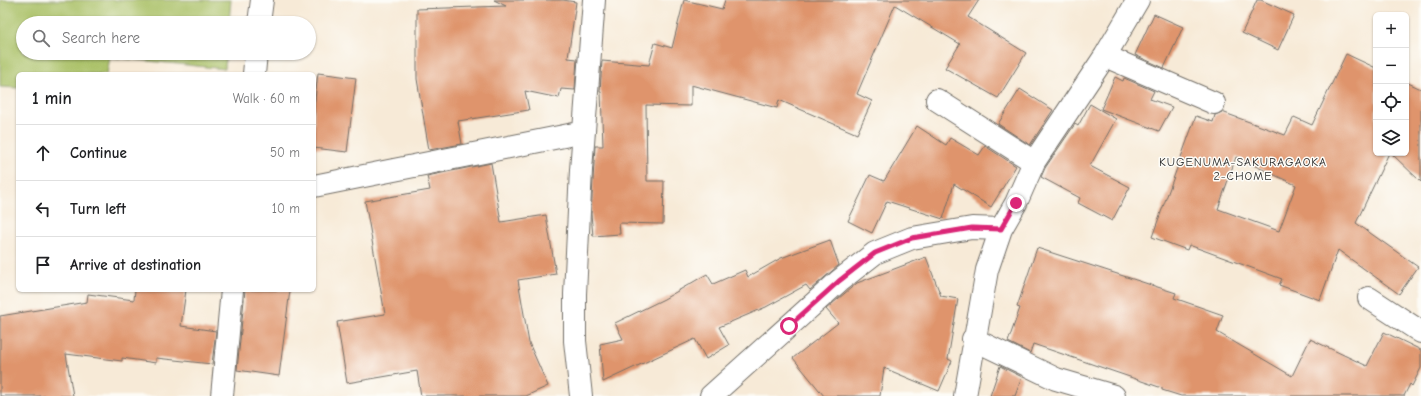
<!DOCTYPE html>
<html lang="en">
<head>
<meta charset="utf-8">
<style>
	:root { --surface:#fff; --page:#f6f6f6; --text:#202124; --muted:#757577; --line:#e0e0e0 }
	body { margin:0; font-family:"Comic Neue",sans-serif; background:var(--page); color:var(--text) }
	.controls { position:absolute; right:12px; top:12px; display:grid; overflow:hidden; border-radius:6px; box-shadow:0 1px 3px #0004 }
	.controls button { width:36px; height:36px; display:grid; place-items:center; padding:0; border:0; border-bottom:1px solid var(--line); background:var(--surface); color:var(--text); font:20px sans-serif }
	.stop { position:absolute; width:12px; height:12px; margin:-9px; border:3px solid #db2777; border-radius:50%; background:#fff }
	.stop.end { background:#db2777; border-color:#fff; box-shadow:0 1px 4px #0008 }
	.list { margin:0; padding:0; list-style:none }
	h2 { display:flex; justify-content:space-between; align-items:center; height:52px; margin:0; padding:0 16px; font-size:17px }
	h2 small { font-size:13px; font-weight:400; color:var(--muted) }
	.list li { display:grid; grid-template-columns:26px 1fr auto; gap:12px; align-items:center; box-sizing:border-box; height:56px; padding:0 16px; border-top:1px solid var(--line) }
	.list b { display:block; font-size:15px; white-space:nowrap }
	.list em { font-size:13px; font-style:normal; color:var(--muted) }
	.icon { flex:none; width:22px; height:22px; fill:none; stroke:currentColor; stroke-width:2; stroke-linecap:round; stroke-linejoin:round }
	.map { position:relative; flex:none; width:1421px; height:396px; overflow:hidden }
	.search { position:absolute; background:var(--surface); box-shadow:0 1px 3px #0004; left:16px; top:16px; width:300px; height:44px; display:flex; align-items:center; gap:10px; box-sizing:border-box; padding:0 14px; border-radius:22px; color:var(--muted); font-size:15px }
	.panel { position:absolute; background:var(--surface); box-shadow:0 1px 3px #0004; left:16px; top:72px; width:300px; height:220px; border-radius:6px }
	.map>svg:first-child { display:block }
	.green { fill:#a9c065; stroke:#6a7648 }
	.building { fill:#df946c; fill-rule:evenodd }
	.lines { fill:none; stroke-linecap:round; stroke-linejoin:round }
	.street-casing { stroke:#726e67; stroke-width:24 }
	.street { stroke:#fff; stroke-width:22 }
	.route { stroke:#db2777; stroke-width:5 }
	.labels { text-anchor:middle; stroke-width:3; stroke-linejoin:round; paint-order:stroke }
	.neighbourhood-label { font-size:12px; letter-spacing:1px; fill:#2b2b2b; stroke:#fdfcf7 }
</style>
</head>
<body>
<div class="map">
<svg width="1421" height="396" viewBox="0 0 1421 396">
	<rect width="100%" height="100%" fill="#fdfcf7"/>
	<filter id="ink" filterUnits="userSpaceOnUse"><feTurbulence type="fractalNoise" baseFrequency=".025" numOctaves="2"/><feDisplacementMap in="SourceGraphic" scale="8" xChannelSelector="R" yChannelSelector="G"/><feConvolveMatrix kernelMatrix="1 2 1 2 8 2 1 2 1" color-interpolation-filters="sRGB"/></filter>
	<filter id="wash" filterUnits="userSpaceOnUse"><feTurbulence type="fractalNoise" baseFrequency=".012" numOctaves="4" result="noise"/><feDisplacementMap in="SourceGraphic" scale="16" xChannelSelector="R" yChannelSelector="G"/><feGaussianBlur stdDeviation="0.9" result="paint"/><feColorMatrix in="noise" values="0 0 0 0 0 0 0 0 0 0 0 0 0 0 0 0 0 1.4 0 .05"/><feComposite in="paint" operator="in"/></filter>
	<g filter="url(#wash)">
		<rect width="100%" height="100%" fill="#f7ead7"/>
		<path class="green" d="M0 0H231L229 23H23V53H226L225 69 110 57 107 74H18V88L0 87Z"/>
		<g id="blocks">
			<path class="building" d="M494 0H563L576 2 568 58 577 59 575 90 561 89 559 98 525 91 529 110 458 121 462 144 429 150 417 79V9L506 6Z
				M684 0 722 9 725 0H979L968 17 1026 53 998 98 945 68 960 44 895 5 857 94 872 101 857 134 779 100 777 108 691 85V106L646 105 647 181H664L663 224 619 223 620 234 593 236 591 214 595 146H603L601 92H600L602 61 649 65 655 43 672 48Z
				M1257 0H1261L1294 15 1278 50 1242 33Z
				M1154 14 1183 27 1164 68 1135 55Z
				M1346 54 1376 68V153H1389L1356 223 1418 267 1399 294 1338 250 1320 300 1279 285 1282 279 1189 245 1187 250 1152 237 1196 116 1213 122 1215 115 1222 112 1285 135 1294 117 1312 125ZM1236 157 1296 185 1279 231 1218 209Z
				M318 73 356 78 347 152 314 148V108Z
				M1115 77 1123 81 1124 78 1154 91 1150 99 1172 107 1159 131 1101 109Z
				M1406 82 1421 89V182L1391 153H1406Z
				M1020 89 1053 110 1030 145 998 124Z
				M1090 104 1116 119 1090 166 1130 187 1112 221 1078 203 1080 198 1041 177 1045 168 1075 124 1078 126Z
				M917 126 946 145 950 138 979 155 985 146 1016 166 991 207 954 184 943 219 887 201 872 233 848 221 870 175 884 181Z
				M491 163 501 222 546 215 556 274 518 280 529 343 548 386 526 396H421L417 371 347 383 337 322 385 314 365 201 430 190 427 176Z
				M830 240 839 265 810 290 806 285 766 307 719 327 729 345 706 359 695 339 603 382 600 344 623 339 615 323 664 299 707 274 713 284 745 270 748 277 781 258Z
				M1037 248 1176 293 1174 298 1223 315 1217 332 1292 376 1310 339 1367 366 1384 332 1421 350V368L1412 386 1410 384 1404 396H1181L1162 390V388L1033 344 1030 353 1008 342 1020 308 1017 307Z
				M926 257 941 296 958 299 948 359 952 361 939 391 884 368 880 396H824L793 358 838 323 826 309 857 283Z
				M135 290H186L181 326 216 331 212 364 156 358V363L122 358V361L66 354 73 396H0V316L87 302 88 294 134 300Z
				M245 290H290L279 376 237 370Z
				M1000 366 1022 377 1015 396H990Z"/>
		</g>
	</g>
	<g filter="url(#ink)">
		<use href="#blocks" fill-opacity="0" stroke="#726e67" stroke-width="1"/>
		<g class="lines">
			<defs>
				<path id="street" d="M259 23 262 0
					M1105 56 1214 103
					M254 74 256 53
					M937 100 1034 162
					M314 186 584 132
					M1369 298 1421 332
					M973 339 1056 379 1114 396
					M222 396 232 290
					M581 396 575 341V294L581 170 594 0
					M711 396 839 281 875 253 912 238 972 228 1001 229
					M965 396 987 270 1001 229 1016 203 1034 162 1105 56 1138 0"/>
			</defs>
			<use href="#street" class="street-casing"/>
			<use href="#street" class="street"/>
		</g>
	</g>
	<g class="lines" filter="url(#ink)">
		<path class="route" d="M789 326 839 281 875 253 912 238 972 228 1001 229 1016 203"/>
	</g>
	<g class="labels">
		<g class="neighbourhood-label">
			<text x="1243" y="166">KUGENUMA-SAKURAGAOKA<tspan x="1243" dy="14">2-CHOME</tspan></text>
		</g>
	</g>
</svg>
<div class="controls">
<button>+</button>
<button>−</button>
<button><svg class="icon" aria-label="locate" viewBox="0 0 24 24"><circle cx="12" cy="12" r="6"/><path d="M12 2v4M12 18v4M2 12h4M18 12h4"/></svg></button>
<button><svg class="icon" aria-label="layers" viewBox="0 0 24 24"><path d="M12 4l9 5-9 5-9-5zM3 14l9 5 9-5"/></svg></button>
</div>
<div class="stop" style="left:789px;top:326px"></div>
<div class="stop end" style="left:1016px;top:203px"></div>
<div class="search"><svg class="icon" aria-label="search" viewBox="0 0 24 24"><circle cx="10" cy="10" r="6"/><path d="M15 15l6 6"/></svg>Search here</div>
<section class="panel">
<h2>1 min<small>Walk · 60 m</small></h2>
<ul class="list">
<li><svg class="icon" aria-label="ahead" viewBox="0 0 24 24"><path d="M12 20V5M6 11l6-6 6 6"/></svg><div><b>Continue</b></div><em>50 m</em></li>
<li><svg class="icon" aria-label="left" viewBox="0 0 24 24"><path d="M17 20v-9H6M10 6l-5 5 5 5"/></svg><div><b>Turn left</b></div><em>10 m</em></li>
<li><svg class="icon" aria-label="arrive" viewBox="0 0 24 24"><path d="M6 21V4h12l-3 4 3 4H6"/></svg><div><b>Arrive at destination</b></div></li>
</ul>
</section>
</div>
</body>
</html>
